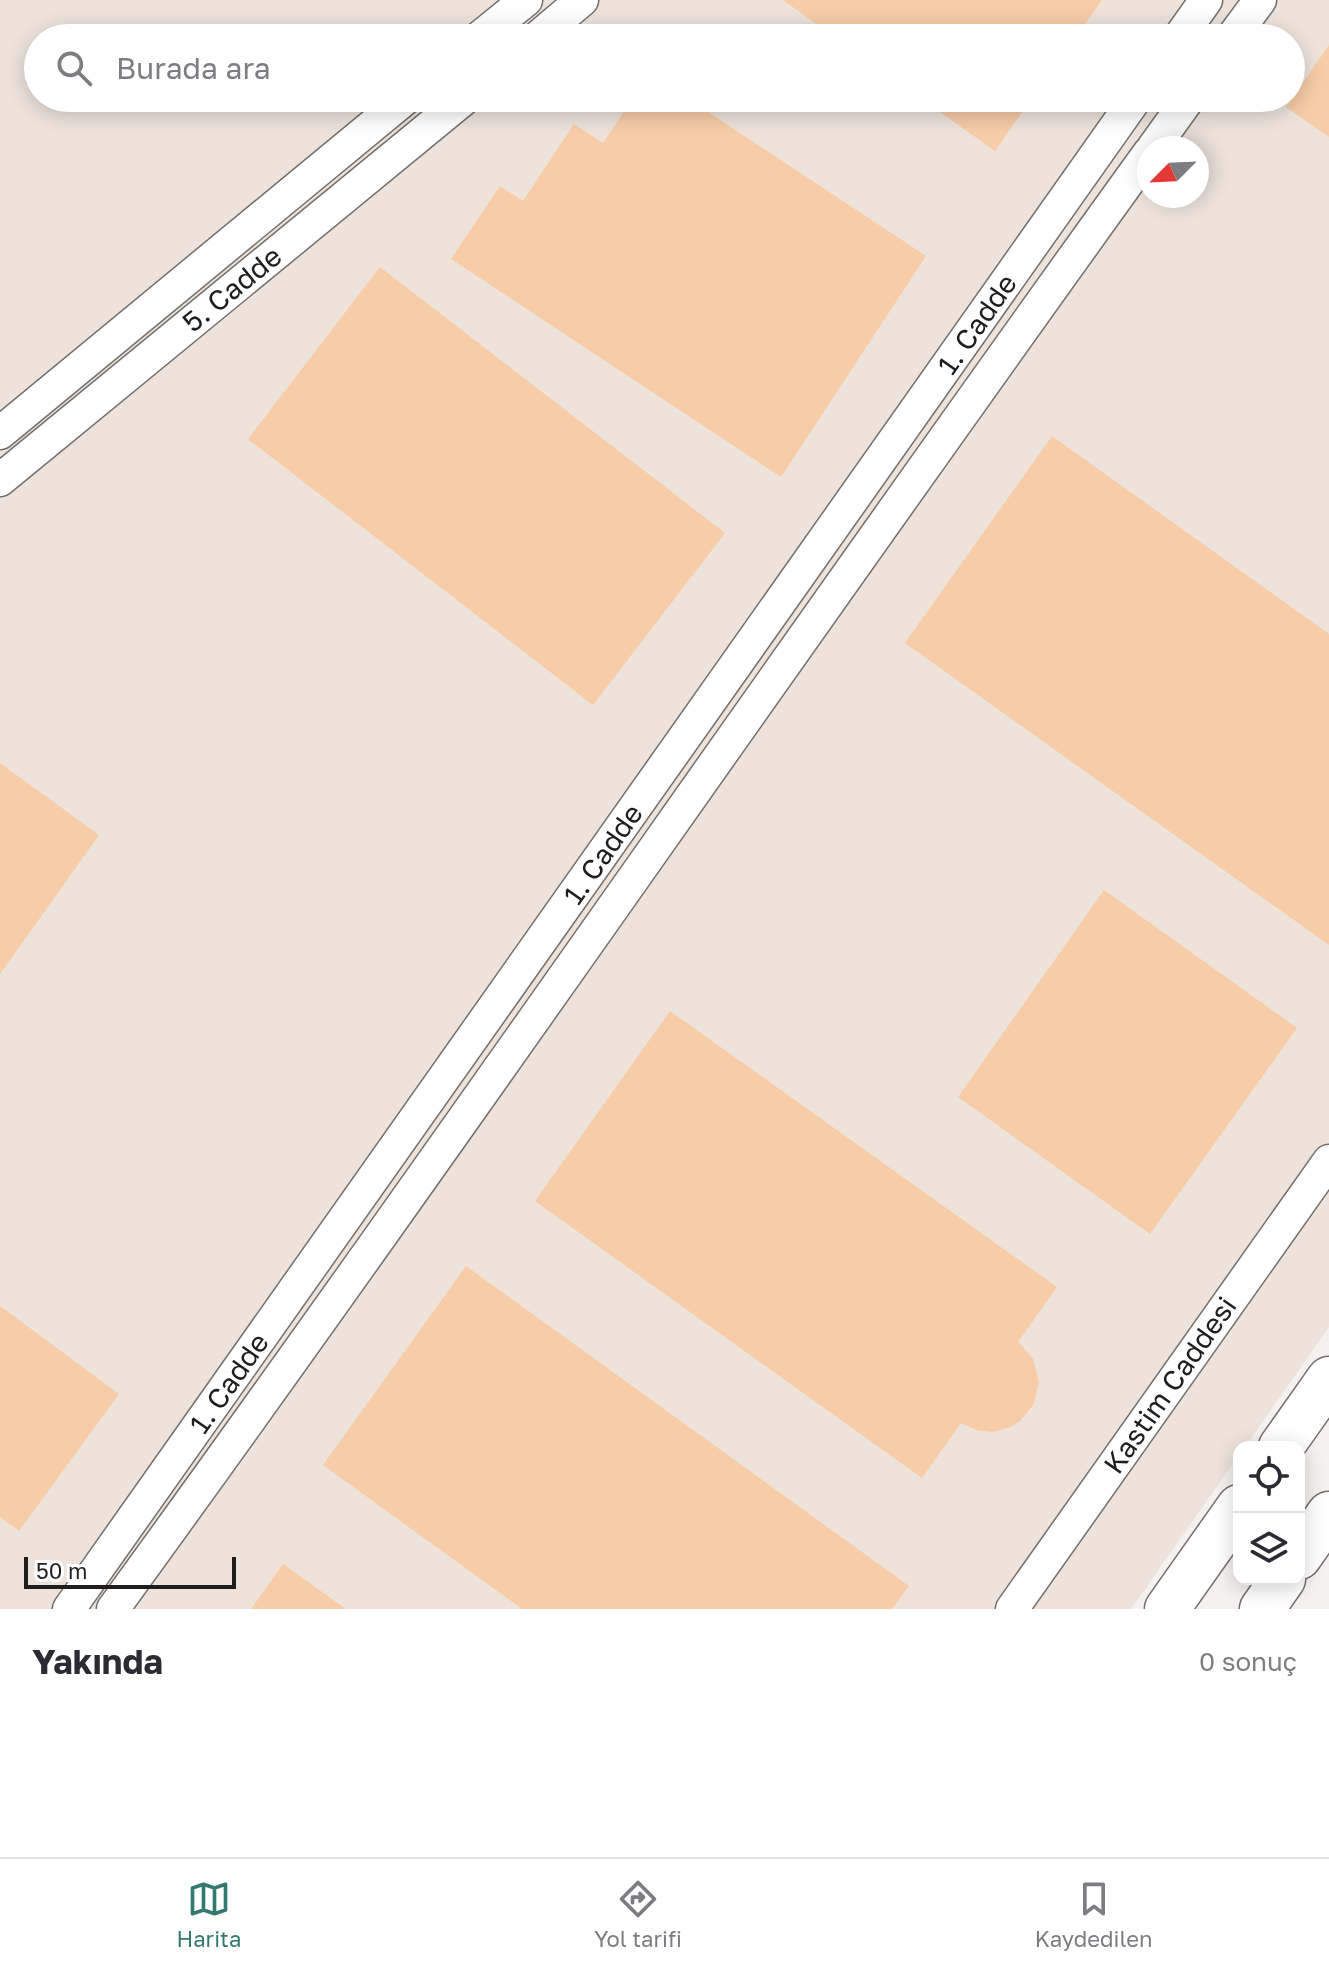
<!DOCTYPE html>
<html lang="tr">
<head>
<meta charset="utf-8">
<style>
	:root { --surface:#fff; --page:#f2f2f3; --text:#2b2b33; --muted:#7c7c81; --line:#e1e1e2; --accent:#33796f }
	body { margin:0; font-family:"Golos Text",sans-serif; background:var(--page); color:var(--text) }
	.controls { position:absolute; right:24px; bottom:24px; display:grid; overflow:hidden; border-radius:16px; box-shadow:0 4px 20px #0003 }
	.controls button { width:72px; height:72px; display:grid; place-items:center; padding:0; border:0; border-bottom:2px solid var(--line); background:var(--surface); color:var(--text); font:40px sans-serif }
	.compass { position:absolute; left:1137px; top:136px; width:72px; height:72px; border-radius:50%; background:var(--surface); box-shadow:0 4px 20px #0003; rotate:246deg }
	.scale { position:absolute; left:24px; bottom:20px; width:212px; box-sizing:border-box; padding-left:8px; border:4px solid #201e1d; border-top:0; font-size:22px; line-height:28px; white-space:nowrap; color:#201e1d; -webkit-text-stroke:6px #fff; paint-order:stroke }
	.list { margin:0; padding:0; list-style:none }
	h2 { display:flex; justify-content:space-between; align-items:center; height:104px; margin:0; padding:0 32px; font-size:34px }
	h2 small { font-size:26px; font-weight:400; color:var(--muted) }
	.icon { flex:none; width:44px; height:44px; fill:none; stroke:currentColor; stroke-width:2; stroke-linecap:round; stroke-linejoin:round }
	.map { position:relative; flex:none; width:1329px; height:1609px; overflow:hidden }
	.search { position:absolute; background:var(--surface); box-shadow:0 4px 20px #0003; left:24px; right:24px; top:24px; height:88px; display:flex; align-items:center; gap:20px; box-sizing:border-box; padding:0 28px; border-radius:44px; color:var(--muted); font-size:30px }
	.sheet { height:248px; background:var(--surface) }
	nav { display:flex; justify-content:space-around; align-items:center; box-sizing:border-box; height:112px; border-top:2px solid var(--line); background:var(--surface); font-size:22px; color:var(--muted) }
	nav a { display:grid; justify-items:center; gap:4px }
	nav .on { color:var(--accent) }
	.map>svg:first-child { display:block }
	.built { fill:#ede3db; fill-rule:evenodd }
	.building { fill:#f7cca7 }
	.lines { fill:none; stroke-linecap:round; stroke-linejoin:round }
	.minor-casing { stroke:#726f6c; stroke-width:35 }
	.highway-casing { stroke:#726f6c; stroke-width:47 }
	.minor { stroke:#fff; stroke-width:32 }
	.highway { stroke:#fff; stroke-width:44 }
	.labels { text-anchor:middle; stroke-width:8; stroke-linejoin:round; paint-order:stroke }
	.street-label { font-size:28px; fill:#201e1d; stroke:#fff }
</style>
</head>
<body>
<div class="map">
<svg width="1329" height="1609" viewBox="0 0 1329 1609">
	<rect width="100%" height="100%" fill="#f4f1ee"/>
	<path class="built" d="M0 0H1329V1327L1245 1447H1239V1455L1131 1609H0ZM38 38H1291V98H38ZM1149 148H1197V196H1149Z"/>
	<path class="building" d="M783 0H1102L1075 38H836Z
		M1329 45V137L1286 107Z
		M633 98H687L926 256 781 477 451 259 500 186 523 201 574 124 603 143Z
		M920 98H1032L995 151Z
		M380 267 725 533 593 705 248 439Z
		M1052 436 1329 634V945L905 643Z
		M0 763 99 835 0 974Z
		M1104 890 1297 1028 1150 1234 958 1097Z
		M670 1011 1057 1287 1018 1342 1033 1359 1039 1381 1034 1404 1020 1421 1010 1427 993 1432 976 1430 961 1423 922 1478 535 1201Z
		M466 1266 909 1586 892 1609H522L323 1465Z
		M0 1306 119 1394 19 1531 0 1517Z
		M283 1564 346 1609H251Z"/>
	<g class="lines">
		<defs>
			<path id="minor" d="M479 38 526 0
				M537 38 582 0
				M1179 38 1206 0
				M1232 38 1260 0
				M1153 148 1189 98
				M0 433 406 98
				M0 480 465 98
				M69 1609 1136 98
				M113 1609C463 1127 800 636 1149 153
				M1012 1609 1329 1161"/>
			<path id="highway" d="M1281 1447 1329 1379
				M1299 1557 1329 1514
				M1167 1609 1239 1507
				M1262 1609 1283 1579"/>
		</defs>
		<use href="#minor" class="minor-casing"/>
		<use href="#highway" class="highway-casing"/>
		<use href="#minor" class="minor"/>
		<use href="#highway" class="highway"/>
	</g>
	<g class="labels">
		<g class="street-label">
			<text transform="translate(232 289) rotate(-39)" y="10">5. Cadde</text>
			<text transform="translate(977 324) rotate(-55)" y="10">1. Cadde</text>
			<text transform="translate(603 854) rotate(-55)" y="10">1. Cadde</text>
			<text transform="translate(229 1383) rotate(-55)" y="10">1. Cadde</text>
			<text transform="translate(1170 1385) rotate(-55)" y="10">Kastim Caddesi</text>
		</g>
	</g>
</svg>
<div class="controls">
<button><svg class="icon" aria-label="locate" viewBox="0 0 24 24"><circle cx="12" cy="12" r="6"/><path d="M12 2v4M12 18v4M2 12h4M18 12h4"/></svg></button>
<button><svg class="icon" aria-label="layers" viewBox="0 0 24 24"><path d="M12 4l9 5-9 5-9-5zM3 14l9 5 9-5"/></svg></button>
</div>
<svg class="compass" viewBox="-18 -18 36 36"><path d="M0-13l5 13h-10z" fill="#e53935"/><path d="M0 13l5-13h-10z" fill="#7c7c81"/></svg>
<div class="scale">50 m</div>
<div class="search"><svg class="icon" aria-label="search" viewBox="0 0 24 24"><circle cx="10" cy="10" r="6"/><path d="M15 15l6 6"/></svg>Burada ara</div>
</div>
<section class="sheet">
<h2>Yakında<small>0 sonuç</small></h2>
<ul class="list">
</ul>
</section>
<nav>
<a class="on"><svg class="icon" aria-label="map" viewBox="0 0 24 24"><path d="M3 6l6-2 6 2 6-2v14l-6 2-6-2-6 2zM9 4v14M15 6v14"/></svg>Harita</a>
<a><svg class="icon" aria-label="directions" viewBox="0 0 24 24"><path d="M12 3l9 9-9 9-9-9zM9 14v-3h6M13 9l2 2-2 2"/></svg>Yol tarifi</a>
<a><svg class="icon" aria-label="saved" viewBox="0 0 24 24"><path d="M7 4h10v16l-5-4-5 4z"/></svg>Kaydedilen</a>
</nav>
</body>
</html>
